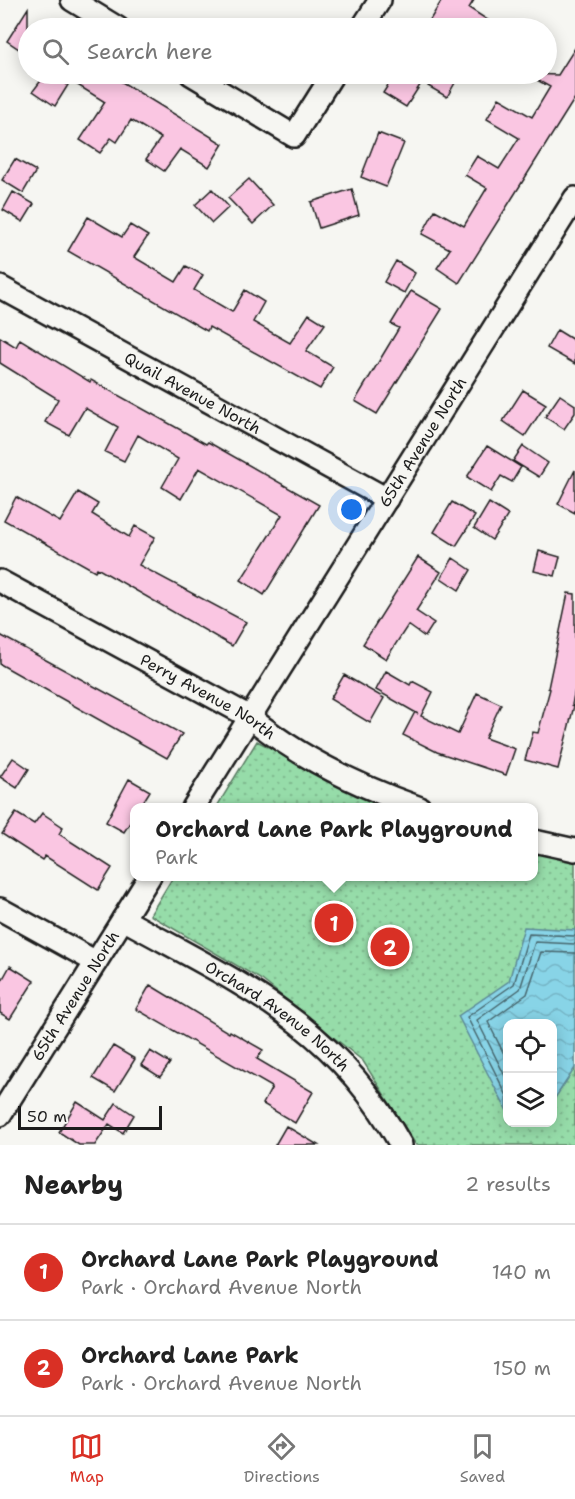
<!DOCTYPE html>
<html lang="en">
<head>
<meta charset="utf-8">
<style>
	:root { --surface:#fff; --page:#f6f6f6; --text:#222; --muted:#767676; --line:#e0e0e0; --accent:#d93025 }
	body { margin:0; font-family:"Shantell Sans",sans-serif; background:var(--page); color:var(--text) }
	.controls { position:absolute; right:18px; bottom:18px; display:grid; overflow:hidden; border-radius:12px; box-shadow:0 3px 15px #0003 }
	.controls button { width:54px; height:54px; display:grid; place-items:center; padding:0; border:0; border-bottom:2px solid var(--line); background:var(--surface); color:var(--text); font:30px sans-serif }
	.scale { position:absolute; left:18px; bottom:15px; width:144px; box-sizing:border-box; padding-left:6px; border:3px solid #1c1c1c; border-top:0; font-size:16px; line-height:21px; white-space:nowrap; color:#1c1c1c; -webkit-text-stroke:4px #f6f6f2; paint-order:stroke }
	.you { position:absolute; left:352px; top:510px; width:21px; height:21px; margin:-15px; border:4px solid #fff; border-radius:50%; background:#1a73e8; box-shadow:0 0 0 9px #1a73e833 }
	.badge { display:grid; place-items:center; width:39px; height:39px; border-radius:50%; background:var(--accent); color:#fff; font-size:20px; font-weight:700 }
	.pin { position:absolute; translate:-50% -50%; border:3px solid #fff; box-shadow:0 2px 6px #0006 }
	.popup { position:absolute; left:130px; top:803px; width:408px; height:78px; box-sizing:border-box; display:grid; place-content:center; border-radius:12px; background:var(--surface); filter:drop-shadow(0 2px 4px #0005); font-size:20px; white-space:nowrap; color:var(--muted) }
	.popup b { font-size:22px; color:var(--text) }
	.popup::after { content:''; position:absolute; left:50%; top:100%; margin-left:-12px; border:12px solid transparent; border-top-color:var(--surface) }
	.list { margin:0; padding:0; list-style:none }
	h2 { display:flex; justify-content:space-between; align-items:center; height:78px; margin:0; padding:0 24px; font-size:26px }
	h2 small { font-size:20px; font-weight:400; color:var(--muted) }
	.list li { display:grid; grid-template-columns:39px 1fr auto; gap:18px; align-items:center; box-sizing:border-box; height:96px; padding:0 24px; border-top:2px solid var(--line) }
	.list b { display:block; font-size:22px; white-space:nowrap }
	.list p { margin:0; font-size:20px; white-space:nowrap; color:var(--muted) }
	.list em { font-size:20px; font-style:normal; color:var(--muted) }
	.icon { flex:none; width:33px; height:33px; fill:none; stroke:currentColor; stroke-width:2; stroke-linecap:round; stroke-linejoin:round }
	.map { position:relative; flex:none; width:575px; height:1145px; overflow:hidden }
	.search { position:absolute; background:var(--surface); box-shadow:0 3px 15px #0003; left:18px; right:18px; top:18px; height:66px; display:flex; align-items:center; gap:15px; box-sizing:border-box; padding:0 21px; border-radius:33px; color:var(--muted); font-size:22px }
	.sheet { height:270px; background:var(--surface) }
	nav { display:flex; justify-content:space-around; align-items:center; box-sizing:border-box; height:84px; border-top:2px solid var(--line); background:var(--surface); font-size:16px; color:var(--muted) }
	nav a { display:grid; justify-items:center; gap:3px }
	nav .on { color:var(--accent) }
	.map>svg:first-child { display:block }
	.park { fill:url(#park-dots); stroke:#597c62; stroke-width:1.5; fill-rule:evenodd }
	.water { fill:url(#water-waves); stroke:#5d8a96; stroke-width:1.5 }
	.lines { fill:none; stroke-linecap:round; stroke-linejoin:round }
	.shore { stroke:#47666d; stroke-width:1.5 }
	.building { fill:#fac6e2; stroke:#1c1c1c; stroke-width:1.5 }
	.minor-casing { stroke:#1c1c1c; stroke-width:26 }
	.minor { stroke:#f6f6f2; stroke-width:21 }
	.labels { text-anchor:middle; stroke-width:4.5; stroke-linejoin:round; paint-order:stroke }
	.street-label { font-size:16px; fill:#1c1c1c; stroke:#f6f6f2 }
</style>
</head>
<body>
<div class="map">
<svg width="575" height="1145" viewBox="0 0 575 1145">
	<defs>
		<pattern id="park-dots" width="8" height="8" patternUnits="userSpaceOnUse" patternTransform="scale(1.5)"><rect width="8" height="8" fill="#96dca9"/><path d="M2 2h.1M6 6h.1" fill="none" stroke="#81bc91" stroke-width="1.8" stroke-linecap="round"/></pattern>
		<pattern id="water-waves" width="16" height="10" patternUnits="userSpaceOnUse" patternTransform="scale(1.5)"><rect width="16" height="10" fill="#88d4e7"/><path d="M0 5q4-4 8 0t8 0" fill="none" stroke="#75b5c6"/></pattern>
	</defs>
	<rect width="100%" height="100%" fill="#f6f6f2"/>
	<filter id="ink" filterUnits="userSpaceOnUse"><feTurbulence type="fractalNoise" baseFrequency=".0167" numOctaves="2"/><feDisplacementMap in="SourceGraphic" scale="12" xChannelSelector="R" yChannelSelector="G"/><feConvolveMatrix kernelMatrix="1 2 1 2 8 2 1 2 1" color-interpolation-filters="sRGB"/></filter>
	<g filter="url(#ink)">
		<path class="park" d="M257 741 386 807 216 808Z
			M534 849 575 860V1145H416L363 1061 262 980 150 915 173 877 534 876ZM508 1024H552V1122H508Z"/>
		<path class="water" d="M524 927 575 930V1068L553 1101 552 1024H508L507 1111 458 1016 509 981Z"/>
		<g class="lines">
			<path class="shore" d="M508 1062 488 1022 527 994 541 952 575 953
				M508 1082 477 1020 520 989 535 942 575 944
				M508 1098 467 1017 514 984 529 934 575 936"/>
		</g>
		<path class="building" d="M442 0H474L469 8 500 28H425Z
			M28 8V55L7 41Z
			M575 48V98L459 283 437 268 450 249 422 234 435 210 464 226 487 188 465 175 477 156 499 169 519 138 487 119 499 98 532 117 550 87 526 74 558 75Z
			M46 74H50L68 85 55 106 33 91Z
			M60 74H109L223 144 209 167 180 149 164 171 146 159 161 138 131 120 117 142 111 138 100 153 80 140 105 102Z
			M395 74H416L424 79 406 107 383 93Z
			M435 74H460L447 97 428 86Z
			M378 133 404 143 386 187 361 177Z
			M15 159 36 171 23 193 2 180Z
			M249 179 273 205 253 224 228 198Z
			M212 189 229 207 212 223 195 205Z
			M352 189 359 215 319 228 311 202Z
			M13 192 34 204 23 222 3 210Z
			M88 217 122 237 130 225 148 236 134 257 176 282 186 266 203 275 194 290 232 312 245 290 264 302 253 322 290 343 309 314 325 324 306 351 333 367 320 389 209 327 207 331 68 251Z
			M396 261 415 273 404 293 384 282Z
			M411 291 442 309 377 414 355 401 399 328 391 324Z
			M557 330 575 341V364L547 348Z
			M0 337 16 347 20 339 90 382 91 380 206 444 208 442 319 505 264 595 241 580 282 515 199 468 181 499 162 487 178 459 138 435 124 461 105 452 118 427 85 408 69 435 45 422 58 399 0 363Z
			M523 390 546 404 525 436 503 421Z
			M560 395 575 405V413L564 429 545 417Z
			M487 446 521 467 512 482 501 476 491 492 467 477Z
			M523 446 548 463 539 477 513 461Z
			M575 470V513L558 504Z
			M78 492 98 504 92 514 129 537 135 526 155 537 139 565 246 622 232 646 97 568 95 571 4 520 16 497 60 522Z
			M452 502 475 516 456 546 434 532Z
			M489 503 508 515 492 540 474 528Z
			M539 551 560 557 555 576 534 571Z
			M418 557 441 572 416 611 434 623 425 637 408 625 386 659 363 644Z
			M453 558 471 570 459 590 441 578Z
			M568 593 575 594V689L572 705 574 706 558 769 525 760 533 732 538 733 550 689 548 688Z
			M0 635 182 734 167 758 0 664Z
			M386 671 410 685 412 681 433 692 421 716 458 734 477 693 501 704 485 738 515 749 506 775 437 752 403 735 415 712 418 714 376 690Z
			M344 675 384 698 370 723 330 699Z
			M13 758 29 769 17 788 0 777Z
			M129 779 150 791 140 807H135V815L124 832 106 822Z
			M16 813 34 824 42 813 63 827 59 834 112 868 98 890 45 856 42 860 2 834Z
			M10 966 34 981 10 1019 0 1013V984Z
			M150 985 229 1033 230 1031 263 1050 257 1059 313 1092 295 1123 263 1104 272 1087 136 1009Z
			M113 1046 135 1059 115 1091 93 1078Z
			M150 1051 170 1063 160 1077 141 1065Z
			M77 1102 105 1120 116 1103 134 1115 123 1133 109 1124 95 1145H79L59 1132Z
			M286 1126 318 1145H275Z"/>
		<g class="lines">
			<defs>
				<g id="minor">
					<path d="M72 0 118 28"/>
					<path d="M362 28 380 0"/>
					<path d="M191 74 294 136 333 74"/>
					<path id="s1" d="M0 287 387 499"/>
					<path id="s2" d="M0 581 250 717C298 757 361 787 420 808"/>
					<path id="s3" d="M193 808 575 198"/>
					<path d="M534 841 575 850"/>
					<path d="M0 909 96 962"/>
					<path id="s4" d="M123 919C240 984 333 1022 401 1145"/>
					<path id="s5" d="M0 1115 150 876"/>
				</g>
			</defs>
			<use href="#minor" class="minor-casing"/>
			<use href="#minor" class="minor"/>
		</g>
	</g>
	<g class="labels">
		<g class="street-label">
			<text dy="6" stroke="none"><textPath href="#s1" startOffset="220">Quail Avenue North</textPath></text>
			<text dy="6" stroke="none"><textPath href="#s3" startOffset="432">65th Avenue North</textPath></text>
			<text dy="6" stroke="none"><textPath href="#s2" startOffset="238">Perry Avenue North</textPath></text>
			<text dy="6" stroke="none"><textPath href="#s5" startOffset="141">65th Avenue North</textPath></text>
			<text dy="6" stroke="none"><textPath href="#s4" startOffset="183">Orchard Avenue North</textPath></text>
		</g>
	</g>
</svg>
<div class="controls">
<button><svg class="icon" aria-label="locate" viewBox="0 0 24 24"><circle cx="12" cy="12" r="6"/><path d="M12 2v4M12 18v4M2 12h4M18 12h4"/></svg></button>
<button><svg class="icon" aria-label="layers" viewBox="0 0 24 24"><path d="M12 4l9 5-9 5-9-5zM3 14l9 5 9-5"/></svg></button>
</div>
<div class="scale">50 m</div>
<div class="you"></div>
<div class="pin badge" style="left:334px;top:923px">1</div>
<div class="popup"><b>Orchard Lane Park Playground</b>Park</div>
<div class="pin badge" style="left:390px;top:947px">2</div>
<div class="search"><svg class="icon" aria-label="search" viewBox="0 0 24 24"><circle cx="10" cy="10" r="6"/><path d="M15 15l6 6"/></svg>Search here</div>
</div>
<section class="sheet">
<h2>Nearby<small>2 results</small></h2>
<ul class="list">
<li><span class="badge">1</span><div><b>Orchard Lane Park Playground</b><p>Park · Orchard Avenue North</p></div><em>140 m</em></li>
<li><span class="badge">2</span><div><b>Orchard Lane Park</b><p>Park · Orchard Avenue North</p></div><em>150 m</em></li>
</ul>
</section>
<nav>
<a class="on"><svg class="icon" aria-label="map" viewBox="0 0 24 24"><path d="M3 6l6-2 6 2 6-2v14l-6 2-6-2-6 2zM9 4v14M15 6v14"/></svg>Map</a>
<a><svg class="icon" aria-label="directions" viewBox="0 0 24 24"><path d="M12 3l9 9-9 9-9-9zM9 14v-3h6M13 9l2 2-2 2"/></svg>Directions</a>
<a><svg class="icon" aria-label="saved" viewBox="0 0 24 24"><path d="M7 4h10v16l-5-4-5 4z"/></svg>Saved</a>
</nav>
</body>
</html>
